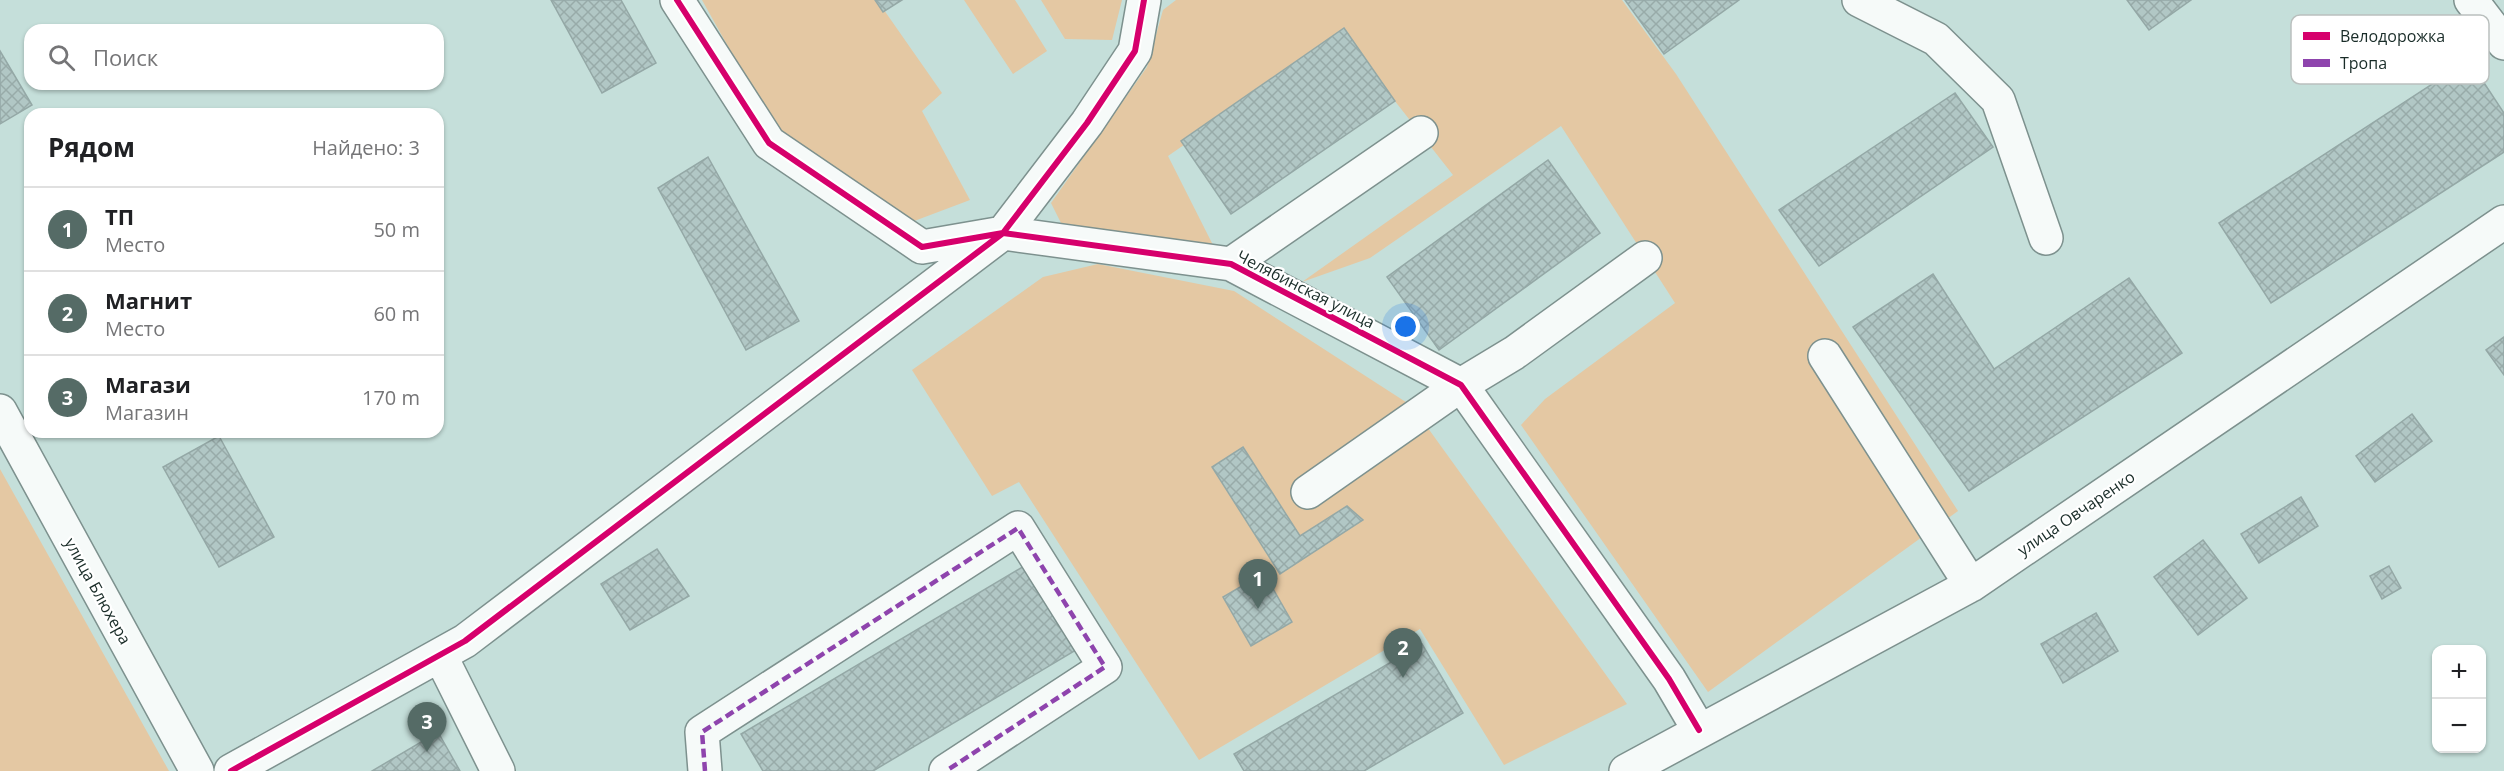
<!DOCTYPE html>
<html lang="ru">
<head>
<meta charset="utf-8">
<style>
	:root { --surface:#fff; --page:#f6f6f6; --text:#202124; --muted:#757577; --line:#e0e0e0; --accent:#556b66 }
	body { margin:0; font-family:"Open Sans",sans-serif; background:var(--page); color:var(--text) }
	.controls { position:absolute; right:18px; bottom:18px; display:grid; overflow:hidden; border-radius:12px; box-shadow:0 2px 4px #0004 }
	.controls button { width:54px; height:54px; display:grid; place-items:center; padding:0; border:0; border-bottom:2px solid var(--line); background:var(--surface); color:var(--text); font:30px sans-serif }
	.you { position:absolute; left:1406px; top:327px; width:21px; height:21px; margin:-15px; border:4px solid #fff; border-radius:50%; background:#1a73e8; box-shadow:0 0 0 9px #1a73e833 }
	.badge { display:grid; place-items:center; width:39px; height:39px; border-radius:50%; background:var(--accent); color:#fff; font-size:20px; font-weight:700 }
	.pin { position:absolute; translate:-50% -50px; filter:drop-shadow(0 2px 3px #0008) }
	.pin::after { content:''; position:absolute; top:32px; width:21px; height:18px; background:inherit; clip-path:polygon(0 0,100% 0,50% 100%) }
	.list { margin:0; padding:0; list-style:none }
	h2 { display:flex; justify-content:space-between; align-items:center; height:78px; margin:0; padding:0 24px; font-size:26px }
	h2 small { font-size:20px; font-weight:400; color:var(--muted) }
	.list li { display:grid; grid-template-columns:39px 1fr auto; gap:18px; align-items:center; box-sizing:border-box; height:84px; padding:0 24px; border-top:2px solid var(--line) }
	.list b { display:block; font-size:22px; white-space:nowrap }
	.list p { margin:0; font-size:20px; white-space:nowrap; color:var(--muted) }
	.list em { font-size:20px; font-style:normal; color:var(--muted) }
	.icon { flex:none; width:33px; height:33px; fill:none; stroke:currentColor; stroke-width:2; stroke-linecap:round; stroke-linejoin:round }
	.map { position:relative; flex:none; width:2504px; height:771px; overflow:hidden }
	.search { position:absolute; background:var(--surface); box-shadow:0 2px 4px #0004; left:24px; top:24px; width:420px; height:66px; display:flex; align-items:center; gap:15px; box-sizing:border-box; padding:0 21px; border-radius:18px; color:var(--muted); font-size:22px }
	.panel { position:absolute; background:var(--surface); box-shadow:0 2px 4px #0004; left:24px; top:108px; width:420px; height:330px; border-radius:18px }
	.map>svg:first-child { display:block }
	.green { fill:#e4c8a3 }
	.building { fill:url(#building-cross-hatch); stroke:#94a8a6; stroke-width:1.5 }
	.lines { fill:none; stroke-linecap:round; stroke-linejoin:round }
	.minor-casing { stroke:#7d918e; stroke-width:36 }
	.major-casing { stroke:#7d918e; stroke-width:36 }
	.minor { stroke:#f6faf9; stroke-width:33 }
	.major { stroke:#f6faf9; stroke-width:33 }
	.quiet { stroke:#8e44ad; stroke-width:4.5; stroke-dasharray:9 4.5; stroke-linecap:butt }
	.cycleway-casing { stroke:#fff; stroke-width:10 }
	.cycleway { stroke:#d6006c; stroke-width:6 }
	.labels { text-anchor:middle; stroke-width:4.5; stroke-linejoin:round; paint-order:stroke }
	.street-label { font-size:16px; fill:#192c28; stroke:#fff }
	.key { fill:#fff; stroke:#bac0be; stroke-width:1.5 }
	.key-label { font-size:16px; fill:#192c28 }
</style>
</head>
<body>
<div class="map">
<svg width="2504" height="771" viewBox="0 0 2504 771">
	<defs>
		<pattern id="building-cross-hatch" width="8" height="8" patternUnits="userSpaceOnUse" patternTransform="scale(1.5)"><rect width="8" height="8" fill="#b1c7c5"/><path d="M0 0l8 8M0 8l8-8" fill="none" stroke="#98aba9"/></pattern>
	</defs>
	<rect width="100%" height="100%" fill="#c5dfda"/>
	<path class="green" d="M702 0H877L942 93 922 111 970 200 909 223 773 127Z
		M964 0H1015L1047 51 1013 74Z
		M1041 0H1122L1112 40 1065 39Z
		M1176 0H1622L1676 74 1958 511 1708 692 1521 425 1545 399 1675 303 1561 126 1370 258 1302 282 1453 175 1343 35 1168 156 1215 249 1061 223 1051 203 1147 67 1163 10Z
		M1098 264 1234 291 1412 406 1627 704 1504 765 1420 629 1199 760 1019 482 992 496 912 370 1043 277Z
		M0 469 169 771H0Z"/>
	<path class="building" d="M551 0H621L656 63 602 93Z
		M875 0H902L883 12Z
		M1625 0H1739L1664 54Z
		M2127 0H2191L2149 30Z
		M1344 28 1395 101 1231 214 1181 141Z
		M0 51 32 105 0 124Z
		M2469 60 2504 113V152L2271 303 2219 223Z
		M1955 93 1993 147 1819 266 1779 210Z
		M708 157 799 321 746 350 658 188Z
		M1548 160 1600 233 1439 350 1387 277Z
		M1933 274 1994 369 2129 278 2182 353 1969 491 1853 327Z
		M2504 337V375L2486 350Z
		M2412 414 2432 441 2375 482 2356 456Z
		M219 436 274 537 219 567 163 467Z
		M1243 447 1300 536 1347 506 1363 520 1280 574 1212 467Z
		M2301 497 2318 526 2259 563 2241 534Z
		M2203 540 2247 598 2198 635 2154 577Z
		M657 549 689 596 630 630 601 584Z
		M1031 562 1081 647 873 771H763L741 734Z
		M2389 566 2401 588 2382 599 2370 576Z
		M1264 573 1292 622 1251 646 1223 597Z
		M2096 613 2118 651 2063 683 2041 644Z
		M1422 644 1463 713 1364 771H1244L1234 754Z
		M438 732 460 771H372Z"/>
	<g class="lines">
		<defs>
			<path id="minor" d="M677 0 769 143 922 247 1003 233 1231 264 1461 385 1669 679 1699 730
				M1859 0 1936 39 1998 100 2046 238
				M2471 0 2504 43
				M1231 264 1421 133
				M1825 356 1971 585
				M1308 492 1461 385 1514 353 1645 258
				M440 655 498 771
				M231 771 465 641 1003 233 1087 123 1135 51 1144 0
				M705 771 702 732 1018 528 1105 667 946 771
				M1626 771 1971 585 2504 222"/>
			<path id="major" d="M0 411 197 771"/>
		</defs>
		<use href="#minor" class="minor-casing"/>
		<use href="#major" class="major-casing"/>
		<use href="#minor" class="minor"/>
		<use href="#major" class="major"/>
		<path class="quiet" d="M705 771 702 732 1018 528 1105 667 946 771"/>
		<defs>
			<path id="cycleway" d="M677 0 769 143 922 247 1003 233 1231 264 1461 385 1669 679 1699 730
				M231 771 465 641 1003 233 1087 123 1135 51 1144 0"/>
		</defs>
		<use href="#cycleway" class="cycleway-casing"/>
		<use href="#cycleway" class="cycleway"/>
	</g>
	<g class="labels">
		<g class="street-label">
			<text transform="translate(1306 289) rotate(27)" y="6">Челябинская улица</text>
			<text transform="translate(2076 513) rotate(-34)" y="6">улица Овчаренко</text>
			<text transform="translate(98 591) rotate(61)" y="6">улица Блюхера</text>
		</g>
	</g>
	<rect x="2291" y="15" width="198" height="69" rx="9" class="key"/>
	<rect x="2303" y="32" width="27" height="8" fill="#d6006c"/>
	<rect x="2303" y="59" width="27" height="8" fill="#8e44ad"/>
	<g class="key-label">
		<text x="2340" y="42">Велодорожка</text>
		<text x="2340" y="69">Тропа</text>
	</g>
</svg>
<div class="controls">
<button>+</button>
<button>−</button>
</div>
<div class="you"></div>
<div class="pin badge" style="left:1258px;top:609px">1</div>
<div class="pin badge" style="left:1403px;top:678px">2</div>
<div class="pin badge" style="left:427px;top:752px">3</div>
<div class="search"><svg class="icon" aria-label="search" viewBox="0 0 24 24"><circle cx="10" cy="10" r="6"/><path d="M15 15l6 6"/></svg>Поиск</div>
<section class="panel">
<h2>Рядом<small>Найдено: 3</small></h2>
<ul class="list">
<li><span class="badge">1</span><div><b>ТП</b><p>Место</p></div><em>50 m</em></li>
<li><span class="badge">2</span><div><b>Магнит</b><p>Место</p></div><em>60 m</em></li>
<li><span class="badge">3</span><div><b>Магази</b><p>Магазин</p></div><em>170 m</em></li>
</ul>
</section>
</div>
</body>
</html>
